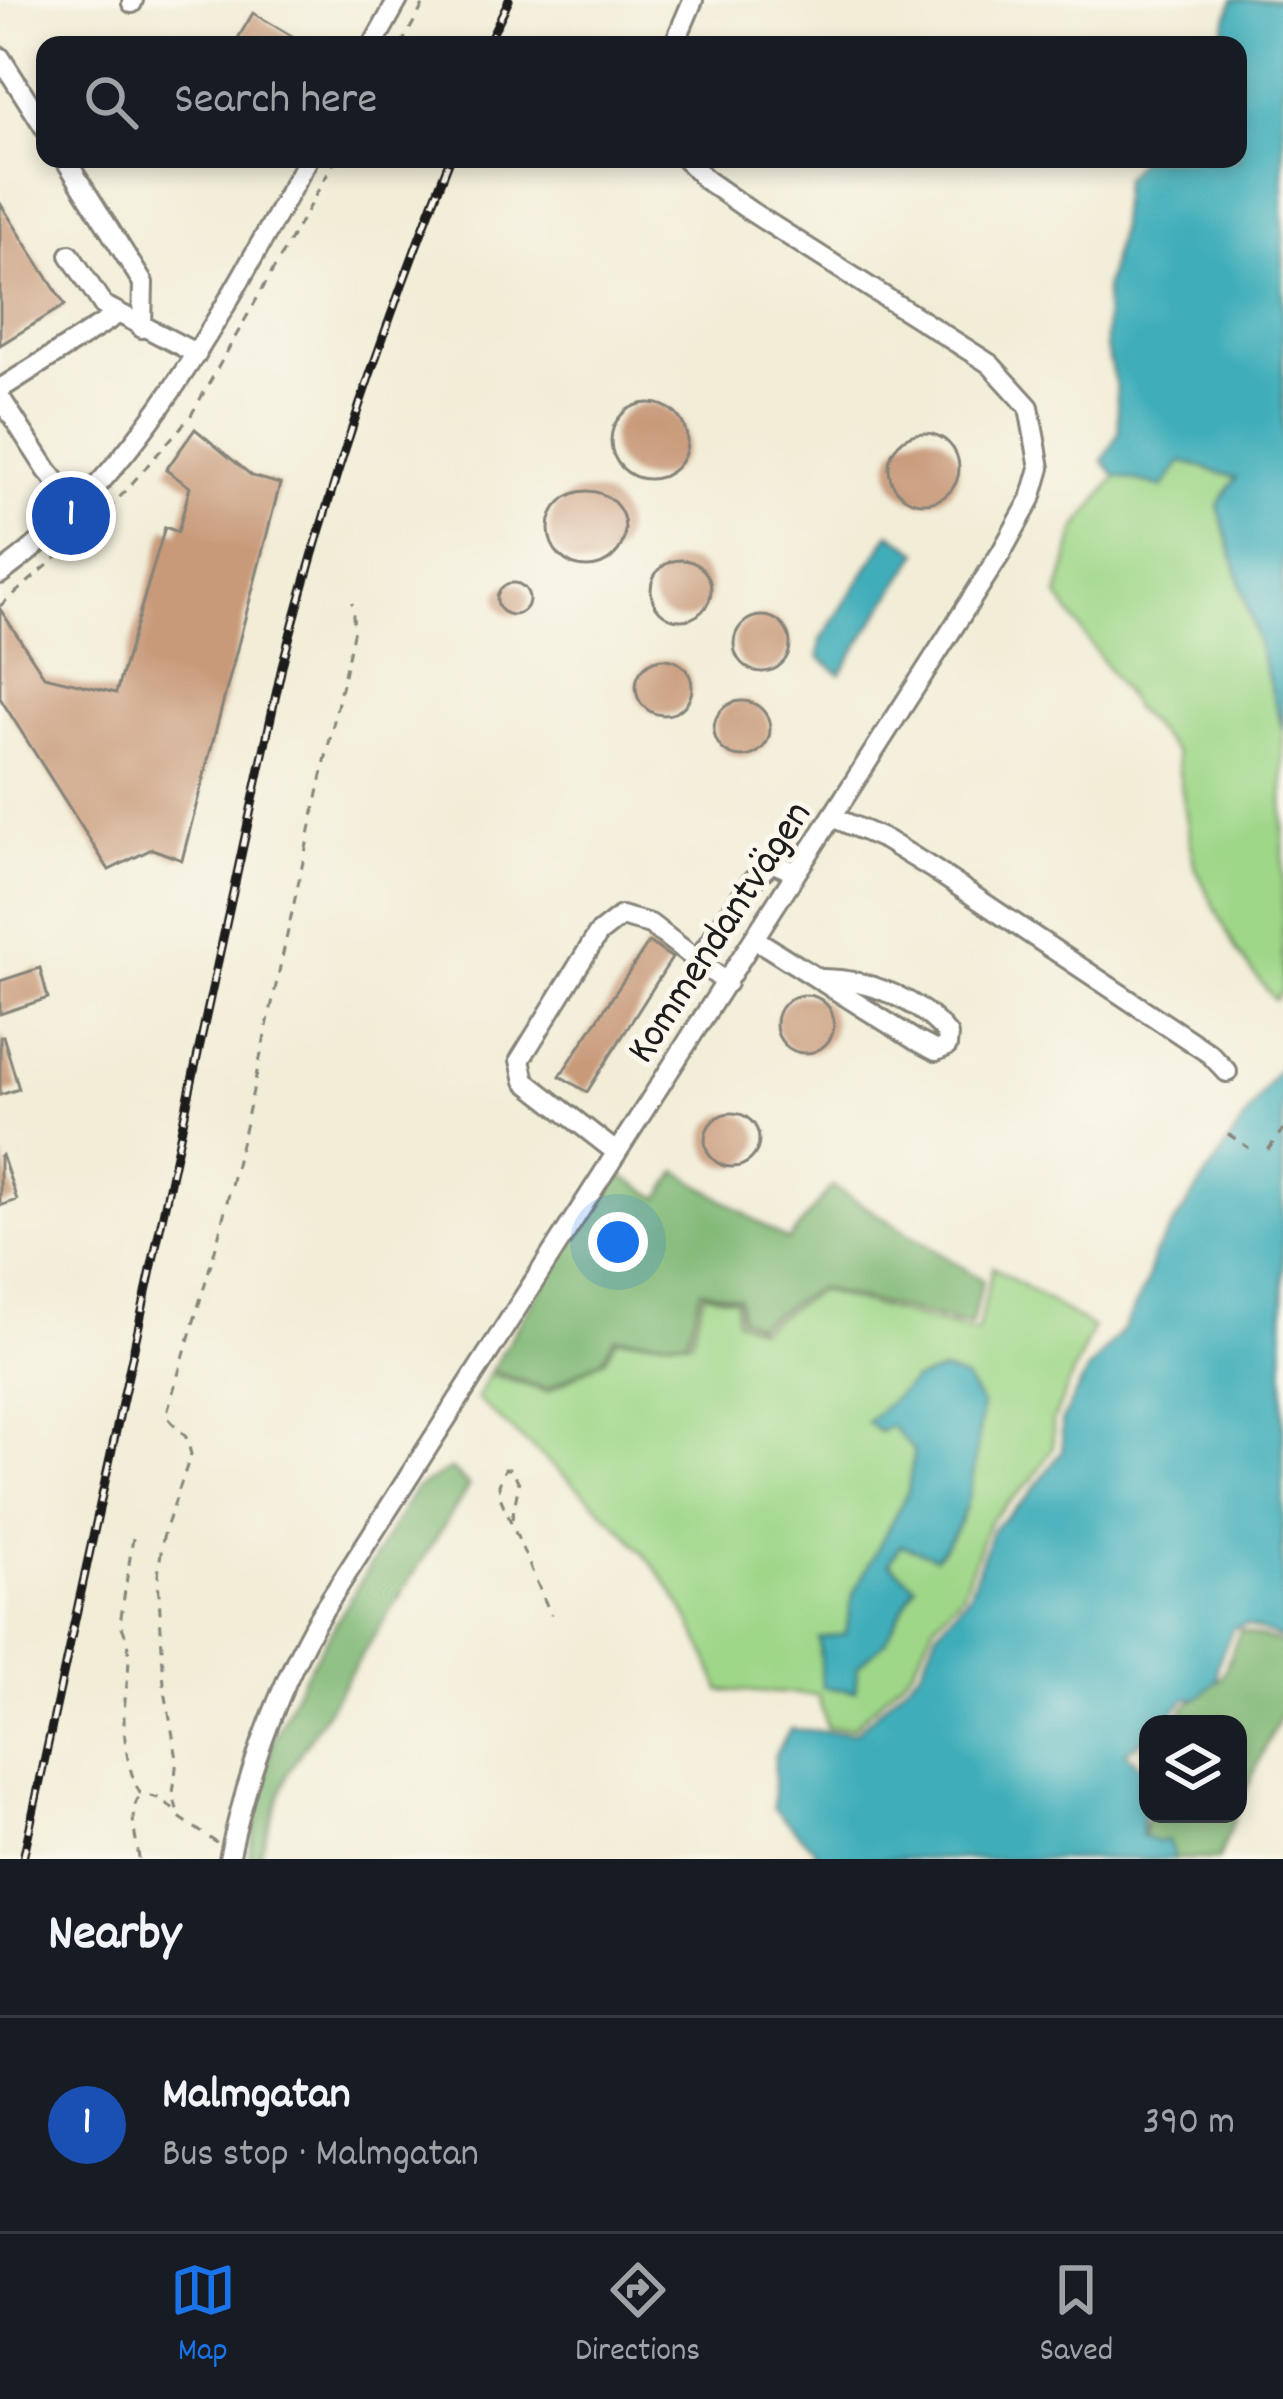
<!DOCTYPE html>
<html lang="en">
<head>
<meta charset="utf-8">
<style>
	:root { --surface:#171b24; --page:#242831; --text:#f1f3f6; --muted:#9ea1a6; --line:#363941; --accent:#1a73e8 }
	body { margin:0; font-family:Dekko,sans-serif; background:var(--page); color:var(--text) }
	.controls { position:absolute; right:36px; bottom:36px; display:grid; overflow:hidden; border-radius:24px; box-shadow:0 6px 18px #0003 }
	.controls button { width:108px; height:108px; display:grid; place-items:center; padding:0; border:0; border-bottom:3px solid var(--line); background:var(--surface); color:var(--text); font:60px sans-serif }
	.you { position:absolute; left:618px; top:1242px; width:42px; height:42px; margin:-30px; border:9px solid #fff; border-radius:50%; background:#1a73e8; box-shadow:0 0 0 18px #1a73e833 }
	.badge { display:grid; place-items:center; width:78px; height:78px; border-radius:50%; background:var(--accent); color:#fff; font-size:39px; font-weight:700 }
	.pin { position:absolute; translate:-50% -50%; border:6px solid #fff; box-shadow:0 3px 12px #0006 }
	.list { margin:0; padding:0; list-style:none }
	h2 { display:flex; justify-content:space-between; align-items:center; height:156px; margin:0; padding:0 48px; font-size:51px }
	h2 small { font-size:39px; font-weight:400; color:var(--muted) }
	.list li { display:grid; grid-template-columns:78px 1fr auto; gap:36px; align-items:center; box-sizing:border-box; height:216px; padding:0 48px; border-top:3px solid var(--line) }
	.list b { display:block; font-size:45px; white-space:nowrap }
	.list p { margin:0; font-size:39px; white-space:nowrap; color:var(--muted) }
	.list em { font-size:39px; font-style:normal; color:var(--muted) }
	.icon { flex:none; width:66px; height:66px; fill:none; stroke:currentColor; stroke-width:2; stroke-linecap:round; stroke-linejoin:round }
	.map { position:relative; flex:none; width:1283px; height:1859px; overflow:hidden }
	.search { position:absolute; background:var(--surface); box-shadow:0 6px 18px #0003; left:36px; right:36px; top:36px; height:132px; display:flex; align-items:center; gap:30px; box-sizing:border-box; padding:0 42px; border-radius:24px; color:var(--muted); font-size:45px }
	.sheet { height:372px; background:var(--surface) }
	nav { display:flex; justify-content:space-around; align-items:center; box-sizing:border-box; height:168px; border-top:3px solid var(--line); background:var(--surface); font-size:33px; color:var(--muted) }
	nav a { display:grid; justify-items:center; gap:6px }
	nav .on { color:var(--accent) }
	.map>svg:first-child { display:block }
	.green { fill:#9fd789; stroke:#5e7a52; stroke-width:3 }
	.forest { fill:#7fb875; stroke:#4e6a48; stroke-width:3 }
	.water { fill:#3faeba; stroke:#2e656b; stroke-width:3 }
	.building { fill:#c89a79 }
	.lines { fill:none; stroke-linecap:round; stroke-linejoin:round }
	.minor-casing { stroke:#87847a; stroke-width:24 }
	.path { stroke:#87847a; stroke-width:3; stroke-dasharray:9 9; stroke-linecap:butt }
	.minor { stroke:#fff; stroke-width:18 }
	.rail-casing { stroke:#1c1c1c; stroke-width:9 }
	.rail { stroke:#fbf7ec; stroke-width:4.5; stroke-dasharray:14; stroke-linecap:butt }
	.labels { text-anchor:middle; stroke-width:10; stroke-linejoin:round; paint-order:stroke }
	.street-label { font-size:42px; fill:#1c1c1c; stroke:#fbf7ec }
</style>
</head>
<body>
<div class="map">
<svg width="1283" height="1859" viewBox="0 0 1283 1859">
	<rect width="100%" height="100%" fill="#fbf7ec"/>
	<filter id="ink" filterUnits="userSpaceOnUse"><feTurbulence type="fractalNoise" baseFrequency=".00833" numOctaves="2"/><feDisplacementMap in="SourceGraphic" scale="24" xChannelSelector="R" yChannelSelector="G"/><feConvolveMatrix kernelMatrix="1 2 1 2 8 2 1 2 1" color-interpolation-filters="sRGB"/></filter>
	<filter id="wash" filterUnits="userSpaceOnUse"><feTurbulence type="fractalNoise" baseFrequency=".004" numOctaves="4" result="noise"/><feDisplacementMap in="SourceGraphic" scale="48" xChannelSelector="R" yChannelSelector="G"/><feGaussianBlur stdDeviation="2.7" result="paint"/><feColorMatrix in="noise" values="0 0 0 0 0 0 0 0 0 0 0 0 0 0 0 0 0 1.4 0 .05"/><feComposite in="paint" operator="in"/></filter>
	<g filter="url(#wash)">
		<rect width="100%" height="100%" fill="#f2edd7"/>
		<path class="green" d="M1182 461 1236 478 1218 506 1283 730V989L1275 1000 1237 952 1194 865 1176 753 1135 709 1058 596 1076 529 1116 476 1163 487Z
			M993 1267 1093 1328 1053 1421V1447L1031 1481 989 1522 962 1594 935 1623 914 1667 853 1728 827 1727 818 1695 720 1690C703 1646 684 1603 654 1566 604 1503 536 1454 477 1399L489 1374 547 1392 605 1359 617 1339 691 1341 704 1293 736 1300V1320L759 1329 818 1291 977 1333Z"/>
		<path class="forest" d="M611 1170 660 1198 678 1171 788 1241 832 1186 983 1280 971 1326 817 1288 757 1325 740 1317 739 1298 701 1290 687 1340 615 1337 602 1359 547 1389 491 1371Z
			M451 1469 469 1486 288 1772 258 1859H248L272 1743 298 1687 415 1489Z
			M1240 1630 1283 1644V1709L1238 1808V1724H1175L1185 1707 1222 1677Z
			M1149 1814H1236L1219 1859H1137Z"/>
		<path class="water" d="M1233 0H1283V730L1218 505 1236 478 1182 461 1163 487 1116 476 1103 461 1119 432 1116 387 1106 348 1105 289 1118 235 1123 179 1140 159H1238V45H1219Z
			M890 533 919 552 840 674 819 657 821 640Z
			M1283 1062V1639L1246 1625 1233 1628 1217 1666V1681L1198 1698H1187L1172 1713 1170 1724H1148V1738L1126 1752 1148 1773 1141 1836 1157 1842 1168 1840 1175 1859H814L815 1850 773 1808 775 1754 791 1729 855 1733 921 1669 937 1631 969 1594 993 1529 1028 1496 1062 1451V1419L1088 1370 1124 1328 1146 1284 1154 1254Z
			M943 1371 965 1379 982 1405C975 1458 976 1518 935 1557L901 1545 889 1563 915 1585 886 1641 858 1666 855 1691 822 1687 819 1638 845 1634 853 1594 908 1491 914 1451 891 1426 879 1432 867 1422 914 1380Z"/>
		<g id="blocks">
			<path class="building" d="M253 13 307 45H234Z
				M0 203 65 305 0 345Z
				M611 441a38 38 0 1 1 76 0a38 38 0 1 1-76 0Z
				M195 429 252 476 280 484 182 860 152 849 109 870 0 698V609L44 676 116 693 165 527 178 532 190 487 166 470Z
				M889 468a35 35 0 1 1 70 0a35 35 0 1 1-70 0Z
				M549 529a38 38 0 1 1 76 0a38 38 0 1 1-76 0Z
				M651 590a30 30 0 1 1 60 0a30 30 0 1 1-60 0Z
				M497 599a16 16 0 1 1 32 0a16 16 0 1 1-32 0Z
				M734 644a28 28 0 1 1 56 0a28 28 0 1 1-56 0Z
				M636 687a28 28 0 1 1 56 0a28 28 0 1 1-56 0Z
				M714 729a28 28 0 1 1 56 0a28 28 0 1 1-56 0Z
				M649 942 672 958 587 1092 560 1076Z
				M40 968 48 998 0 1014V981Z
				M776 1024a29 29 0 1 1 58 0a29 29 0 1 1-58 0Z
				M3 1036 19 1089 0 1095V1037Z
				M705 1140a27 27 0 1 1 54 0a27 27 0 1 1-54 0Z
				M2 1155 17 1200 0 1206V1156Z"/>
		</g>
	</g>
	<g filter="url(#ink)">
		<use href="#blocks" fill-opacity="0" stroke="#87847a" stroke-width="3"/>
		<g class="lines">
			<defs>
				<path id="minor" d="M132 3 133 0
					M373 45 398 0
					M674 45 693 0
					M0 57 45 128
					M65 159 143 283 142 328
					M70 255 103 305 197 354
					M0 389 118 314
					M0 397 47 470 79 509
					M0 574C145 468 222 311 308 159
					M832 817 886 840 933 869 1210 1054 1227 1072
					M755 939 915 1040 936 1051 947 1046 948 1035C920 999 865 978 820 979
					M698 959 751 882 772 862 796 873
					M616 1152 525 1081 520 1060 598 934 621 916 650 924 727 983
					M229 1859C247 1774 275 1696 317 1620L1001 553 1031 499 1040 468 1029 407 990 364 750 211 706 180 686 159"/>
			</defs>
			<use href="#minor" class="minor-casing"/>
			<path class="path" d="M401 45 426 0
				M0 606 97 523 190 417 336 159
				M1228 1134 1249 1148
				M1268 1150 1283 1129
				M512 1519 519 1483 512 1469H505L499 1485 500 1497 551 1615
				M133 1538 120 1623C137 1654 124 1685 124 1718 124 1741 128 1772 140 1793L158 1798 177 1811
				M217 1843 179 1817 173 1794 177 1759 164 1685 158 1575 163 1537 191 1454 186 1437 168 1418V1409L217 1243 245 1127 354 629 352 602
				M139 1859C137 1838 126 1812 141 1794"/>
			<use href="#minor" class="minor"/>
			<defs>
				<path id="rail" d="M487 45 509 0
					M23 1859 283 662C328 487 384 327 450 159"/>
			</defs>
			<use href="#rail" class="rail-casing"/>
			<use href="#rail" class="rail"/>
		</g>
	</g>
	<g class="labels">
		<g class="street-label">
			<text transform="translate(716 930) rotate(-57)" y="15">Kommendantvägen</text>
		</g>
	</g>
</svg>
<div class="controls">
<button><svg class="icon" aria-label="layers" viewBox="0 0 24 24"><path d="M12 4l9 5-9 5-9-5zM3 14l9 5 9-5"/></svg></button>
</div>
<div class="you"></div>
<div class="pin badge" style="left:71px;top:516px;background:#1a4fb4">1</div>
<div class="search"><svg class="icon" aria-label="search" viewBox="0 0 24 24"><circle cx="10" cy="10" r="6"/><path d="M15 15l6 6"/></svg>Search here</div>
</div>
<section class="sheet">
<h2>Nearby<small></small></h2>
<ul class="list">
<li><span class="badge" style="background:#1a4fb4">1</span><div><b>Malmgatan</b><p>Bus stop · Malmgatan</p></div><em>390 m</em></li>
</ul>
</section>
<nav>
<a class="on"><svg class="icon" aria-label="map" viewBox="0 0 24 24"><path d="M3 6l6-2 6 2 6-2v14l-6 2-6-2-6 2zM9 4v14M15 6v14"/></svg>Map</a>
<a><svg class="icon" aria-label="directions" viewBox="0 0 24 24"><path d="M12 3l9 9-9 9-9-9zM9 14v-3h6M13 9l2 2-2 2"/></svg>Directions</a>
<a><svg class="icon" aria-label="saved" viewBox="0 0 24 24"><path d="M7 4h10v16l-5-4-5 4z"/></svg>Saved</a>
</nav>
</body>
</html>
